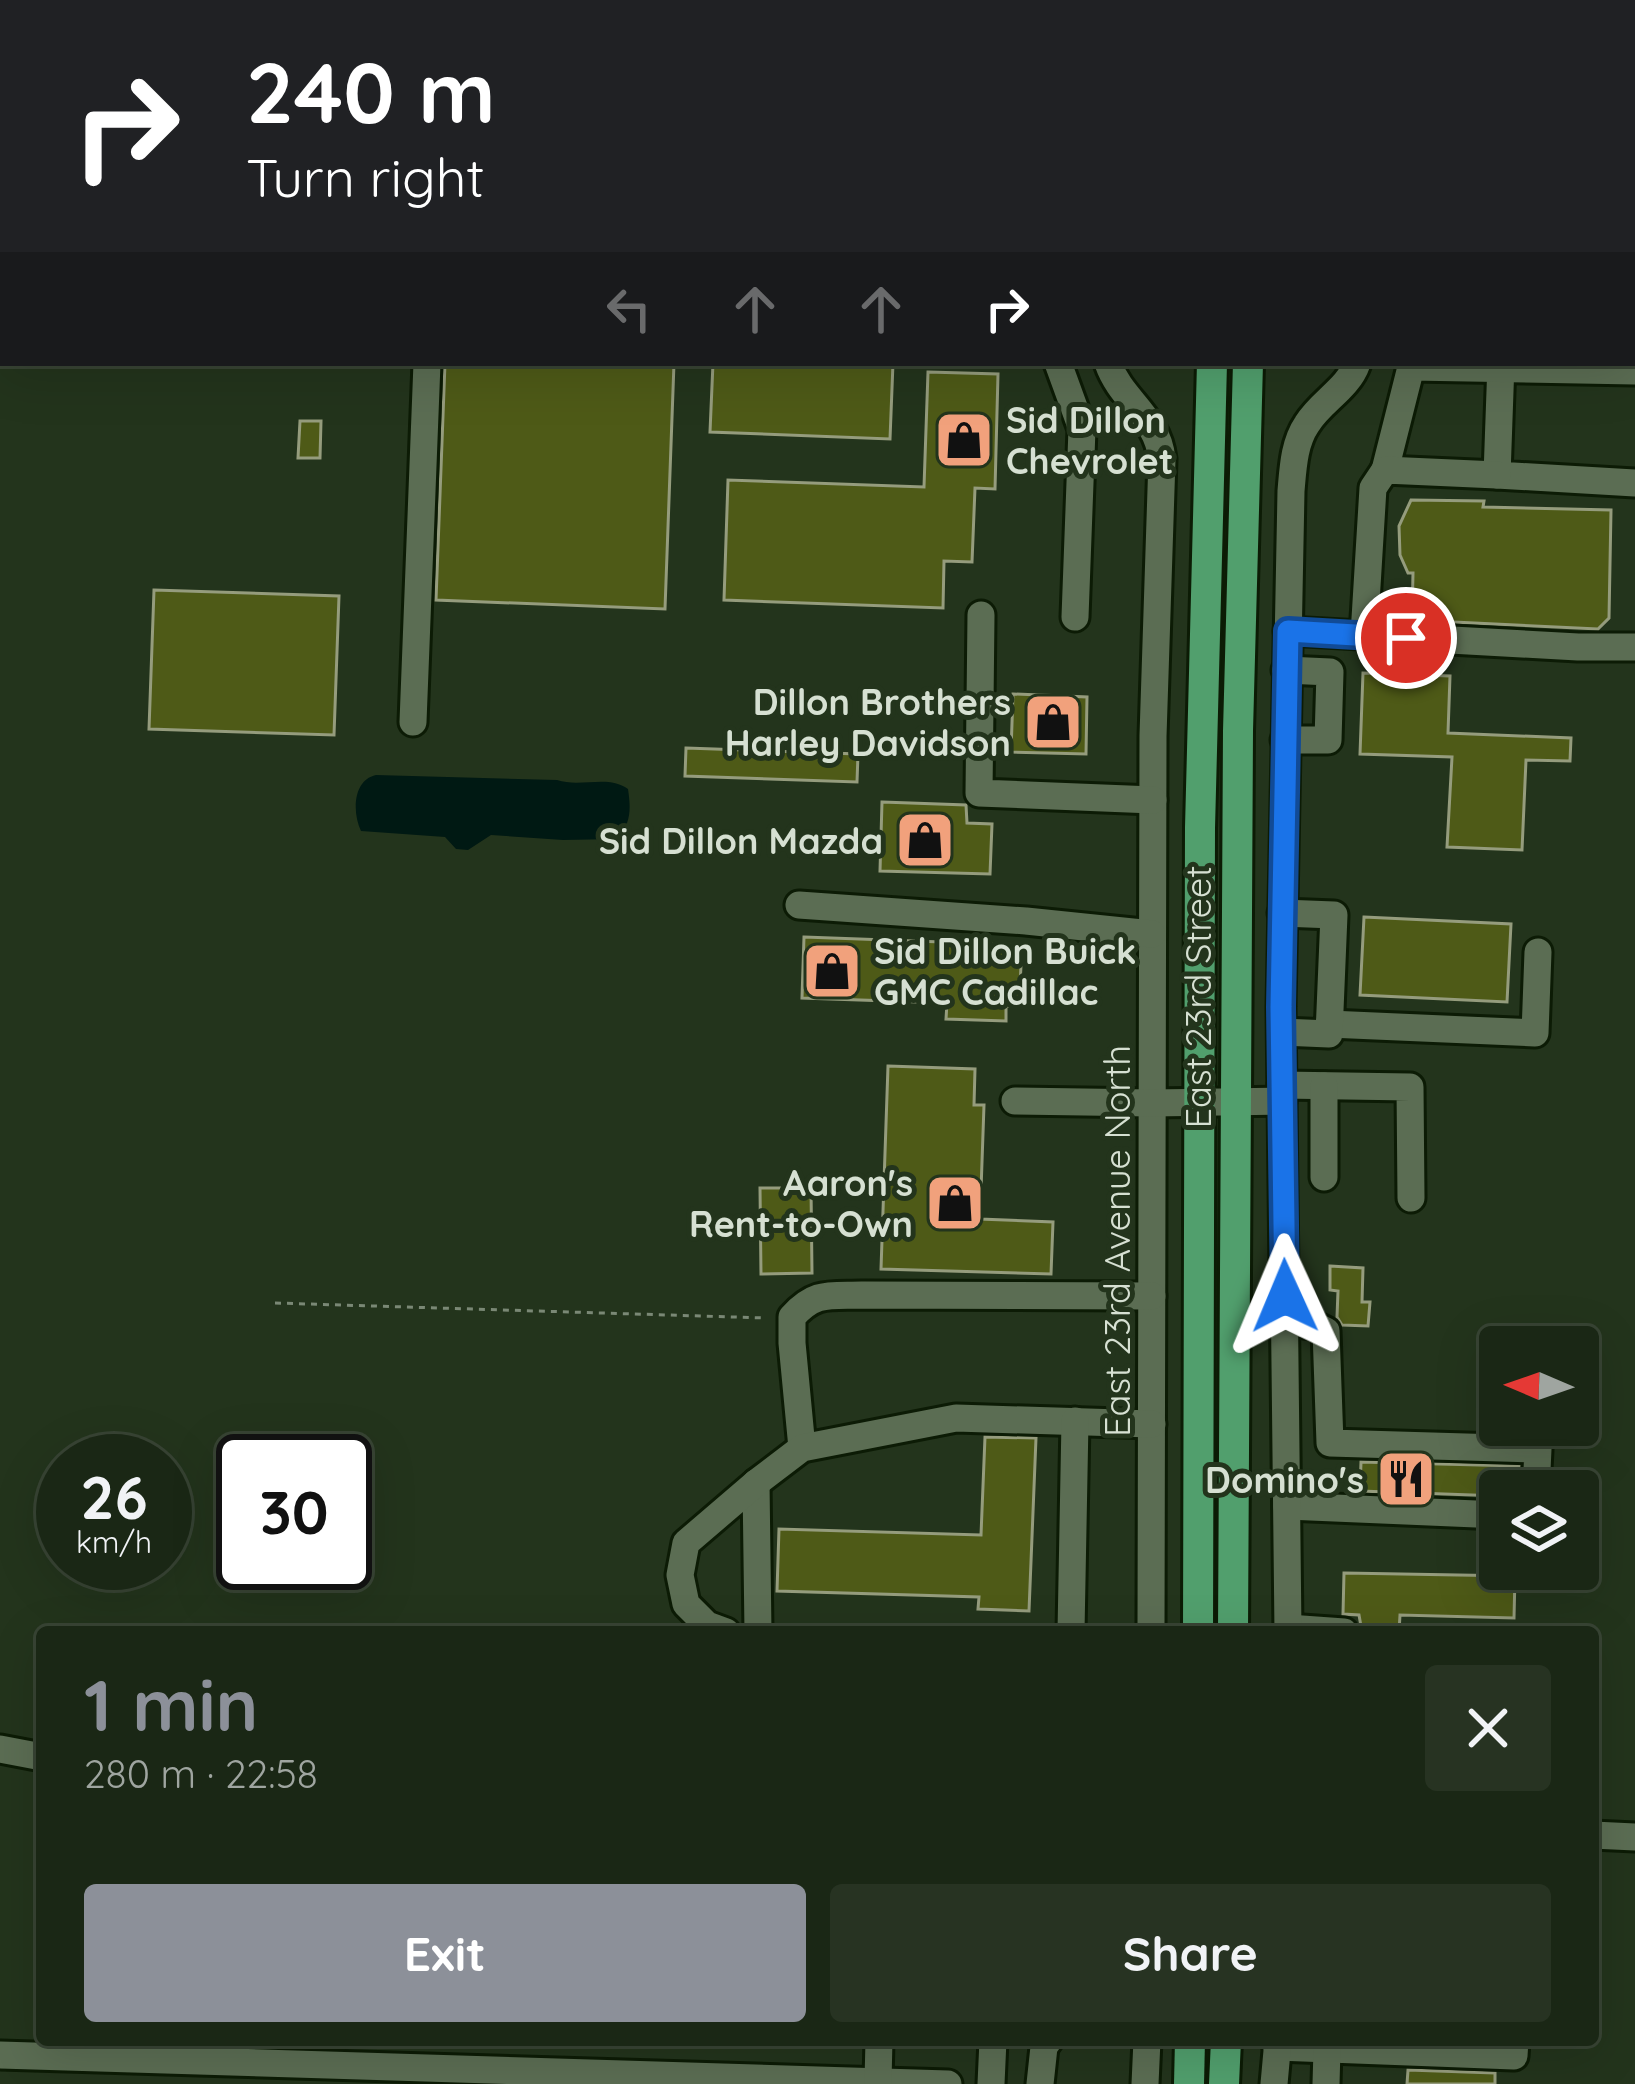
<!DOCTYPE html>
<html lang="en">
<head>
<meta charset="utf-8">
<style>
  body { margin:0; font-family:Quicksand,sans-serif; background:#273322; color:#f1f3f6; height:100vh; display:flex; flex-direction:column; font-size:45px; white-space:nowrap }
  * { box-sizing:border-box; margin:0 }
  p { font-size:39px; color:#9fa5a0 }
  .icon { flex:none; width:66px; height:66px; fill:none; stroke:currentColor; stroke-width:2; stroke-linecap:round; stroke-linejoin:round }
  .map { position:relative; flex:1; overflow:hidden }
  .details { position:absolute; left:36px; top:1626px; width:1563px; height:420px; display:flex; flex-direction:column; background:#1a2715; border-radius:12px; box-shadow:0 12px 48px #0002,0 0 0 3px #384434 }
  .details>* { flex:none }
  .guide { position:absolute; left:0px; top:0px; width:1635px; height:366px; box-shadow:0 12px 48px #0002,0 0 0 3px #384434; background:#202124; color:#fff; overflow:hidden }
  .needle { width:78px; rotate:272deg }
  .tools { position:absolute; left:1479px; top:1326px; display:grid; gap:24px }
  .tools a { display:grid; place-items:center; width:120px; height:120px; border-radius:12px; background:#1a2715; box-shadow:0 12px 48px #0002,0 0 0 3px #384434; font-size:60px }
  .speed { position:absolute; left:36px; top:1434px; display:flex; gap:24px; font-size:60px; font-weight:700; text-align:center }
  .speed>* { display:grid; place-content:center; width:156px; height:156px; border-radius:50%; background:#1a2715; box-shadow:0 12px 48px #0002,0 0 0 3px #384434; line-height:1 }
  .speed small { font-size:30px; font-weight:400 }
  .speed .limit { border:6px solid #111; border-radius:18px; background:#fff; color:#111 }
  .pin { position:absolute; display:grid; place-items:center; width:102px; height:102px; color:#fff; margin:-51px; border:6px solid #fff; border-radius:50%; box-shadow:0 3px 12px #0007 }
  .me { position:absolute; width:132px; margin:-66px; rotate:359deg; stroke-linejoin:round; filter:drop-shadow(0 0 9px #0008) }
  .turn { display:flex; align-items:center; gap:42px; height:252px; padding:0 48px; font-size:54px }
  .turn .icon { width:156px; height:156px; stroke-width:2.5 }
  .turn b { display:block; font-size:84px; line-height:102px }
  .lanes { display:flex; align-items:center; height:114px; padding:0 48px; background:#0003; justify-content:center; gap:60px; direction:ltr }
  .lanes .off { opacity:.35 }
  .round { display:grid; place-items:center; flex:none; width:126px; height:126px; border-radius:12px; background:#273322 }
  .headline { display:flex; align-items:center; justify-content:space-between; height:204px; padding:0 48px }
  h1 { font-size:72px; font-weight:700; line-height:90px; color:#8c9099 }
  .action { display:flex; gap:24px; margin-top:auto; padding:24px 48px }
  .action a { flex:1; height:138px; border-radius:12px; background:#8c9099; color:#fff; font-size:48px; font-weight:700; line-height:138px; text-align:center }
  .action a+a { background:#273322; color:#f1f3f6 }
  .map>svg:first-child { display:block }
  .water { fill:#001913 }
  .building { fill:#4e5a17; stroke:#959c7d; stroke-width:3 }
  .lines { fill:none; stroke-linecap:round; stroke-linejoin:round }
  .minor-casing { stroke:#0c1b05; stroke-width:33 }
  .major-casing { stroke:#0c1b05; stroke-width:36 }
  .path { stroke:#7a8875; stroke-width:3; stroke-dasharray:6 6; stroke-linecap:butt }
  .minor { stroke:#5b6d53; stroke-width:27 }
  .major { stroke:#519f6d; stroke-width:30 }
  .route-casing { stroke:#114b97; stroke-width:30 }
  .route { stroke:#1a73e8; stroke-width:21 }
  .labels { text-anchor:middle; dominant-baseline:central; stroke-width:10; stroke-linejoin:round; paint-order:stroke }
  .poi-label { font-size:36px; font-weight:bold; fill:#d6e0d2; stroke:#23341c; text-anchor:end }
  .street-label { font-size:36px; fill:#d6e0d2; stroke:#23341c }
</style>
</head>
<body>
<div class="map">
<svg width="1635" height="2084" viewBox="0 0 1635 2084">
  <rect width="100%" height="100%" fill="#23341c"/>
  <!-- water -->
  <path class="water" d="M376,775L557,780C581,788 608,774 628,789C631,809 631,822 618,839L563,840L491,835L468,850L456,849L445,837L361,831C352,812 353,780 376,775Z"/>
  <!-- building -->
  <g class="building">
    <polygon points="445,363 674,363 665,609 436,600"/>
    <polygon points="713,363 893,363 890,439 710,432"/>
    <polygon points="928,372 998,374 995,489 975,488 972,562 944,561 943,608 724,600 728,480 924,487"/>
    <polygon points="300,421 321,421 320,458 298,458"/>
    <polygon points="1411,500 1484,501 1483,507 1611,510 1609,618 1598,629 1412,620 1413,573 1408,573 1400,555 1399,526"/>
    <polygon points="154,590 339,596 334,735 149,729"/>
    <polygon points="1363,673 1450,676 1448,733 1571,738 1570,761 1526,760 1522,850 1447,847 1452,757 1360,754"/>
    <polygon points="1013,694 1087,697 1086,754 1011,752"/>
    <polygon points="686,748 858,754 857,782 685,776"/>
    <polygon points="882,802 966,805 967,823 992,824 990,874 880,871"/>
    <polygon points="1364,917 1511,924 1507,1002 1360,995"/>
    <polygon points="804,937 1022,945 1019,1006 1006,1006 1006,1021 946,1019 947,1003 802,998"/>
    <polygon points="888,1066 975,1069 974,1105 984,1105 980,1219 1053,1222 1051,1274 881,1269"/>
    <polygon points="760,1188 811,1188 812,1273 761,1274"/>
    <polygon points="1330,1266 1363,1268 1362,1302 1370,1302 1368,1326 1342,1325 1337,1317 1338,1291 1330,1290"/>
    <polygon points="985,1437 1036,1438 1029,1611 978,1609 979,1597 777,1591 779,1529 981,1535"/>
    <polygon points="1361,1462 1519,1466 1518,1491 1500,1491 1500,1496 1360,1491"/>
    <polygon points="1344,1573 1515,1576 1514,1618 1400,1615 1399,1632 1362,1632 1359,1615 1343,1614"/>
    <polygon points="1408,2070 1495,2073 1495,2084 1407,2084"/>
  </g>
  <g class="lines">
    <defs>
      <g id="minor">
        <polyline points="847,3 847,0"/>
        <polyline points="1163,3 1163,0"/>
        <polyline points="0,249 3,249"/>
        <polyline points="1632,307 1635,307"/>
        <polyline points="1058,363 1082,429 1075,617"/>
        <path d="M1108,363C1121,401 1157,415 1162,459L1153,736L1151,1632"/>
        <polyline points="1501,363 1497,475 1635,483"/>
        <polyline points="1385,470 1411,367 1635,371"/>
        <polyline points="981,615 979,793 1153,800"/>
        <polyline points="1288,631 1578,647 1635,647"/>
        <polyline points="1364,635 1373,488 1385,470 1497,475"/>
        <polyline points="413,722 427,363"/>
        <polyline points="1285,740 1328,740 1330,672 1286,670"/>
        <polyline points="799,905 1026,921 1152,934"/>
        <polyline points="1329,1024 1535,1033 1538,952"/>
        <polyline points="1282,1032 1329,1034 1334,915 1282,913"/>
        <polyline points="1282,1085 1410,1087 1411,1198"/>
        <polyline points="1324,1086 1324,1177"/>
        <polyline points="1015,1101 1152,1103 1282,1101"/>
        <polyline points="1287,1321 1316,1326 1326,1331 1330,1443 1538,1449 1536,1491"/>
        <path d="M802,1448L792,1343V1317C815,1291 829,1296 862,1295L1152,1296"/>
        <polyline points="756,1483 758,1632"/>
        <polyline points="1287,1506 1500,1515"/>
        <polyline points="1288,1628 1344,1632"/>
        <polyline points="726,1632 707,1625 686,1604 680,1575 686,1543 756,1483 802,1448 956,1418 1152,1424"/>
        <polyline points="1071,1632 1075,1421"/>
        <path d="M1288,1632L1281,1007L1291,491C1293,468 1294,443 1307,424C1321,401 1348,389 1357,363"/>
        <polyline points="0,1749 42,1757"/>
        <polyline points="1593,1835 1635,1837"/>
        <polyline points="1277,2047 1514,2056 1515,2040"/>
        <polyline points="0,2055 948,2084"/>
        <polyline points="878,2081 879,2040"/>
        <polyline points="991,2084 993,2040"/>
        <polyline points="1040,2084 1044,2047 1049,2040"/>
        <polyline points="1145,2084 1147,2040"/>
        <polyline points="1274,2084 1278,2040"/>
        <polyline points="1326,2084 1327,2049"/>
      </g>
      <g id="major">
        <polyline points="1224,3 1224,0"/>
        <polyline points="1260,3 1260,0"/>
        <polyline points="1198,1632 1200,828 1212,363"/>
        <polyline points="1233,1632 1238,731 1248,363"/>
        <polyline points="1189,2084 1190,2040"/>
        <polyline points="1224,2084 1226,2040"/>
      </g>
    </defs>
    <!-- minor casing -->
    <use href="#minor" class="minor-casing"/>
    <!-- major casing -->
    <use href="#major" class="major-casing"/>
    <!-- path -->
    <polyline class="path" points="275,1303 766,1318"/>
    <!-- minor -->
    <use href="#minor" class="minor"/>
    <!-- major -->
    <use href="#major" class="major"/>
  </g>
  <g class="lines">
    <defs>
      <polyline id="route" points="1285,1296 1281,1007 1288,631 1406,638"/>
    </defs>
    <!-- route casing -->
    <use href="#route" class="route-casing"/>
    <!-- route -->
    <use href="#route" class="route"/>
  </g>
  <!-- icons -->
  <defs>
    <symbol id="shop-square" viewBox="-11 -11 22 22"><rect x="-9" y="-9" width="18" height="18" rx="4" fill="#f1a17c" stroke="#23341c"/><path d="M-5-2.5h2.3a2.7 3.5 0 0 1 5.4 0H5L5.5 6h-11ZM-1.5-2.5h3a1.5 2.3 0 0 0-3 0Z" fill="#111"/></symbol>
    <symbol id="restaurant-square" viewBox="-11 -11 22 22"><rect x="-9" y="-9" width="18" height="18" rx="4" fill="#f1a17c" stroke="#23341c"/><path d="M-5-6h1v4h1v-4h1v4h1v-4h1v5L-1.5 .5V6h-2V.5L-5-1ZM5-6V6H3V1.5H1.5Q1.5-4 5-6Z" fill="#111"/></symbol>
  </defs>
  <g fill-rule="evenodd">
    <use href="#shop-square" x="931" y="407" width="66" height="66"/>
    <use href="#shop-square" x="1020" y="689" width="66" height="66"/>
    <use href="#shop-square" x="892" y="807" width="66" height="66"/>
    <use href="#shop-square" x="799" y="938" width="66" height="66"/>
    <use href="#shop-square" x="922" y="1170" width="66" height="66"/>
    <use href="#restaurant-square" x="1373" y="1446" width="66" height="66"/>
  </g>
  <g class="labels">
    <!-- poi labels -->
    <g class="poi-label">
      <text x="1006" y="419" text-anchor="start">Sid Dillon<tspan x="1006" dy="41">Chevrolet</tspan></text>
      <text x="1011" y="701">Dillon Brothers<tspan x="1011" dy="41">Harley Davidson</tspan></text>
      <text x="883" y="840">Sid Dillon Mazda</text>
      <text x="874" y="950" text-anchor="start">Sid Dillon Buick<tspan x="874" dy="41">GMC Cadillac</tspan></text>
      <text x="913" y="1182">Aaron's<tspan x="913" dy="41">Rent-to-Own</tspan></text>
      <text x="1364" y="1479">Domino's</text>
    </g>
    <!-- street labels -->
    <g class="street-label">
      <text transform="translate(1197 997) rotate(-90)">East 23rd Street</text>
      <text transform="translate(1116 1241) rotate(-90)">East 23rd Avenue North</text>
    </g>
  </g>
</svg>
<div class="tools">
<a><svg class="needle" viewBox="-14 -14 28 28"><path d="M0-13l5 13h-10z" fill="#e53935"/><path d="M0 13l5-13h-10z" fill="#9fa5a0"/></svg></a>
<a><svg class="icon" aria-label="layers" viewBox="0 0 24 24"><path d="M12 4l9 5-9 5-9-5zM3 14l9 5 9-5"/></svg></a>
</div>
<div class="speed"><div>26<small>km/h</small></div><div class="limit">30</div></div>
<div class="pin" style="left:1406px;top:638px;background:#d93025"><svg class="icon" aria-label="arrive" viewBox="0 0 24 24"><path d="M6 21V4h12l-3 4 3 4H6"/></svg></div>
<svg class="me" style="left:1285px;top:1296px" viewBox="-20 -20 40 40"><path d="M0-17L14 15 0 8-14 15z" fill="#1a73e8" stroke="#fff" stroke-width="4"/></svg>
<div class="guide">
<div class="turn"><svg class="icon" aria-label="right" viewBox="0 0 24 24"><path d="M7 20v-9h11M14 6l5 5-5 5"/></svg><div><b>240 m</b>Turn right</div></div>
<div class="lanes"><svg class="icon off" aria-label="left" viewBox="0 0 24 24"><path d="M17 20v-9H6M10 6l-5 5 5 5"/></svg><svg class="icon off" aria-label="ahead" viewBox="0 0 24 24"><path d="M12 20V5M6 11l6-6 6 6"/></svg><svg class="icon off" aria-label="ahead" viewBox="0 0 24 24"><path d="M12 20V5M6 11l6-6 6 6"/></svg><svg class="icon" aria-label="right" viewBox="0 0 24 24"><path d="M7 20v-9h11M14 6l5 5-5 5"/></svg></div>
</div>
<section class="details">
<div class="headline"><div><h1>1 min</h1><p>280 m · 22:58</p></div><a class="round"><svg class="icon" aria-label="close" viewBox="0 0 24 24"><path d="M6 6l12 12M18 6L6 18"/></svg></a></div>
<div class="action"><a>Exit</a><a>Share</a></div>
</section>
</div>
</body>
</html>
